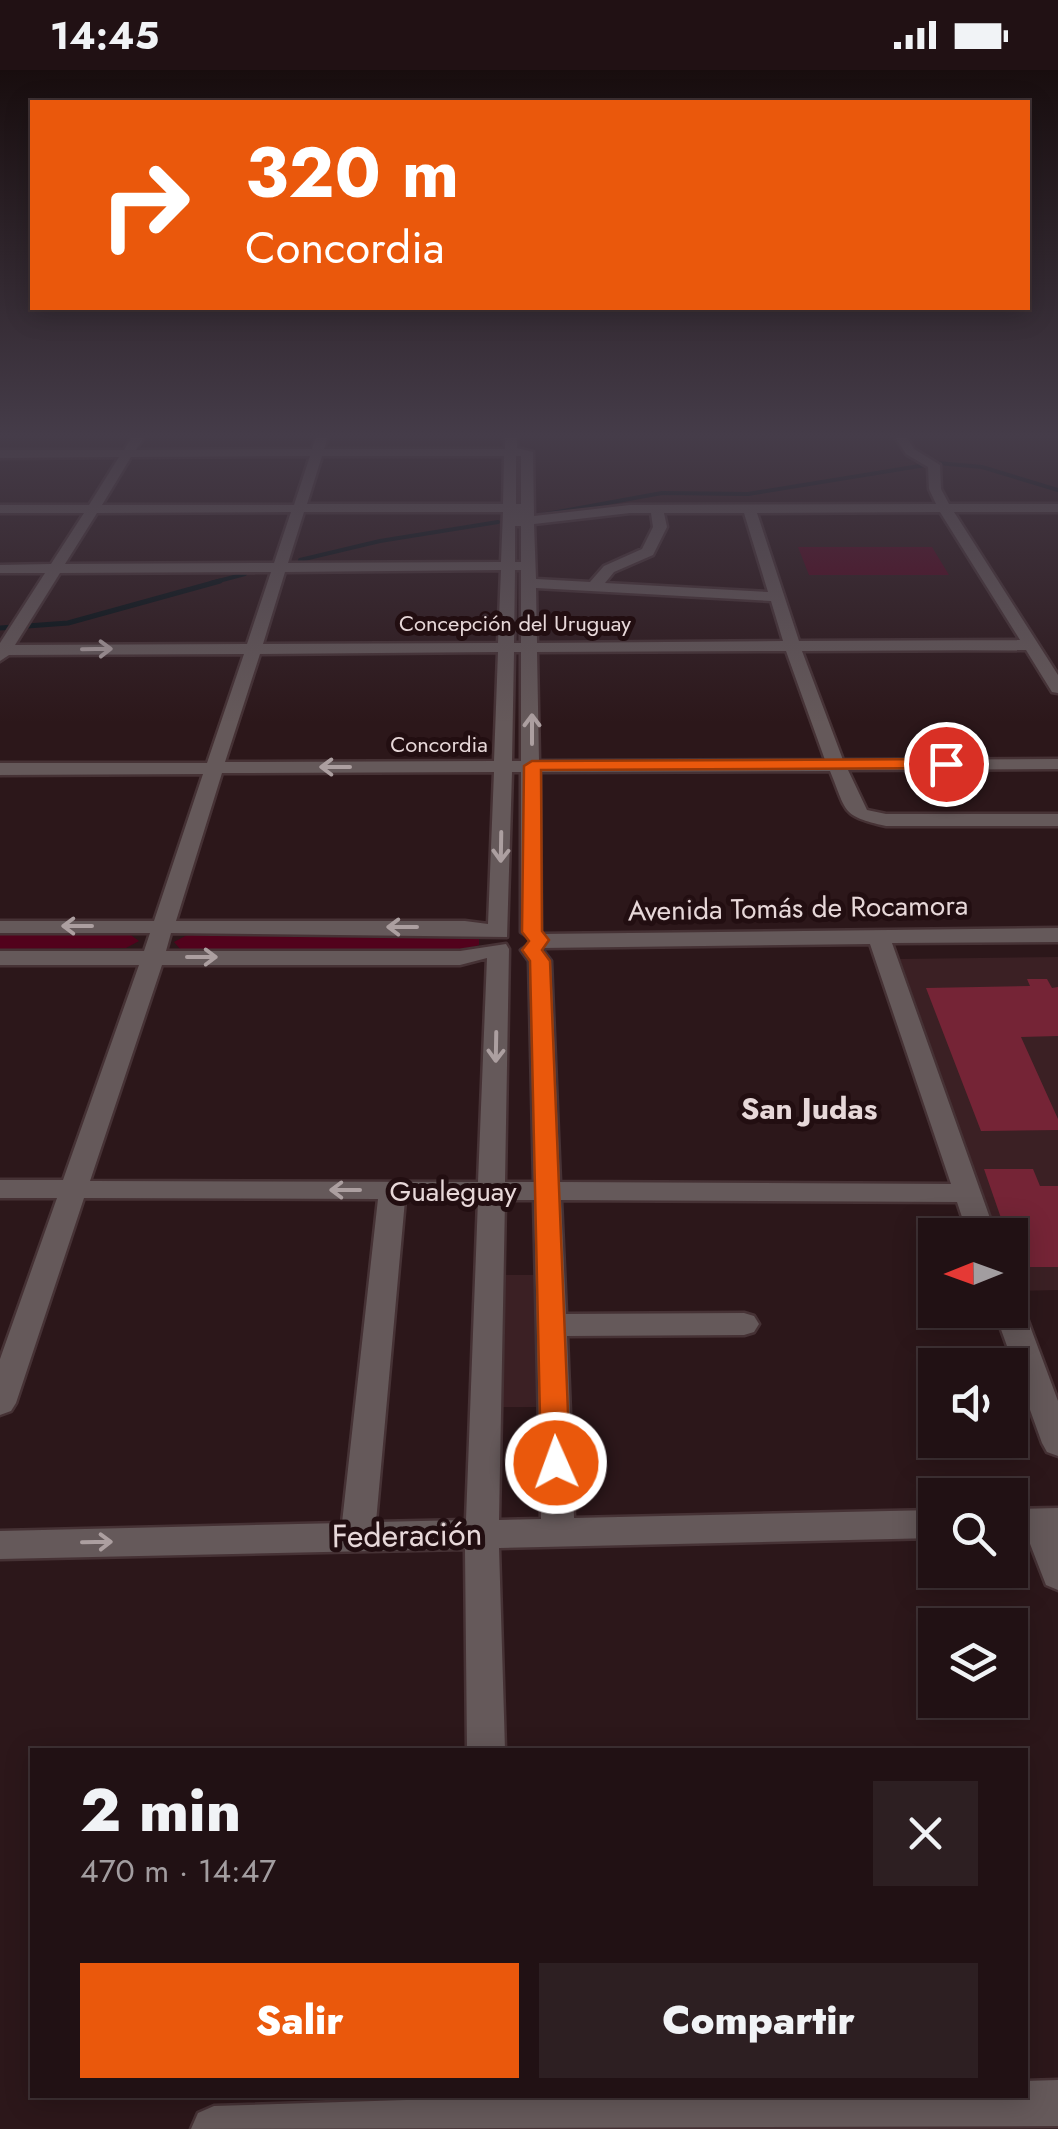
<!DOCTYPE html>
<html lang="es">
<head>
<meta charset="utf-8">
<style>
  body { margin:0; font-family:Jost,sans-serif; background:#2d1f22; color:#f1f3f6; height:100vh; display:flex; flex-direction:column; font-size:38px; white-space:nowrap }
  * { box-sizing:border-box; margin:0 }
  p { font-size:32px; color:#a29da0 }
  .icon { flex:none; width:55px; height:55px; fill:none; stroke:currentColor; stroke-width:2; stroke-linecap:round; stroke-linejoin:round }
  .map { position:relative; flex:1; overflow:hidden }
  .panel { position:absolute; left:30px; top:1678px; width:998px; height:350px; display:flex; flex-direction:column; background:#211114; border-radius:0px; box-shadow:0 5px 25px #0003,0 0 0 2px #3e3134 }
  .panel>* { flex:none }
  .hud { position:absolute; left:30px; top:30px; width:1000px; height:210px; border-radius:0px; box-shadow:0 5px 25px #0003,0 0 0 2px #3e3134; background:#ea580c; color:#fff; overflow:hidden }
  .needle { width:65px; rotate:269deg }
  .buttons { position:absolute; left:918px; top:1148px; display:grid; gap:20px }
  .buttons a { display:grid; place-items:center; width:110px; height:110px; border-radius:0px; background:#211114; box-shadow:0 5px 25px #0003,0 0 0 2px #3e3134; font-size:50px }
  .pin { position:absolute; display:grid; place-items:center; width:85px; height:85px; color:#fff; margin:-42px; border:5px solid #fff; border-radius:50%; box-shadow:0 2px 10px #0007 }
  .me { position:absolute; width:110px; margin:-55px; rotate:358deg; stroke-linejoin:round; filter:drop-shadow(0 0 8px #0008) }
  .turn { display:flex; align-items:center; gap:35px; height:210px; padding:0 50px; font-size:45px }
  .turn .icon { width:130px; height:130px; stroke-width:2.5 }
  .turn b { display:block; font-size:70px; line-height:85px }
  .round { display:grid; place-items:center; flex:none; width:105px; height:105px; border-radius:0px; background:#2d1f22 }
  .summary { display:flex; align-items:center; justify-content:space-between; height:170px; padding:0 50px }
  h1 { font-size:60px; font-weight:800; line-height:75px }
  .action { display:flex; gap:20px; margin-top:auto; padding:20px 50px }
  .action a { flex:1; height:115px; border-radius:0px; background:#ea580c; color:#fff; font-size:40px; font-weight:800; line-height:115px; text-align:center }
  .action a+a { background:#2d1f22; color:#f1f3f6 }
  .status { display:flex; justify-content:space-between; align-items:center; height:70px; padding:0 50px; background:#211114; direction:ltr }
  .status svg { height:28px; fill:currentColor }
  .map>svg:first-child { display:block }
  .built { fill:#3b2024 }
  .green { fill:#52021c }
  .lines { fill:none; stroke-linecap:round; stroke-linejoin:round }
  .stream-far1 { stroke:#041115; stroke-width:4 }
  .stream { stroke:#041115; stroke-width:5 }
  .building { fill:#752436 }
  .minor-casing { stroke:#463235; stroke-width:5 }
  .minor { fill:#65595a; fill-rule:evenodd }
  .oneway { stroke:#ac9fa0 }
  .route { fill:#ea580c; stroke:#983908; stroke-width:2.5 }
  .labels { text-anchor:middle; dominant-baseline:central; stroke-width:10; stroke-linejoin:round; paint-order:stroke }
  .far-street-label { font-size:22px; fill:#e7d8d9; stroke:#220e11 }
  .street-label { font-size:28px; fill:#e7d8d9; stroke:#220e11 }
  .neighbourhood-label { font-size:30px; font-weight:bold; fill:#e7d8d9; stroke:#220e11 }
  .near-street-label { font-size:32px; fill:#e7d8d9; stroke:#220e11 }
</style>
</head>
<body>
<div class="status"><b>14:45</b><svg viewBox="0 0 49 12"><path d="M0 12V9h3v3zM5 12V6h3v6zM10 12V3h3v9zM15 12V0h3v12zM26 1h20v11H26zM47 4h2v5h-2z"/></svg></div>
<div class="map">
<svg width="1058" height="2059" viewBox="0 0 1058 2059">
  <rect width="100%" height="100%" fill="#2c171a"/>
  <!-- built -->
  <g class="built">
    <polygon points="1058,887 1058,1220 1017,1221 1010,1201 1010,1165 997,1165 900,889"/>
    <polygon points="499,1205 540,1205 542,1337 496,1337"/>
  </g>
  <!-- green -->
  <g class="green">
    <polygon points="798,477 932,477 949,505 809,505"/>
    <polygon points="128,863 139,871 126,878 0,879 0,864"/>
    <polygon points="467,864 479,868 479,875 467,879 181,880 174,872 187,865"/>
  </g>
  <g class="lines">
    <!-- stream-far1 -->
    <g class="stream-far1">
      <polyline points="541,445 662,423 748,424 938,393 982,397 1058,420"/>
      <polyline points="300,490 380,471 498,452"/>
      <polyline points="211,513 245,504"/>
    </g>
    <!-- stream -->
    <polyline class="stream" points="0,558 68,553 220,511"/>
  </g>
  <!-- building -->
  <g class="building">
    <polygon points="1027,909 1047,909 1052,918 1058,917 1058,966 1021,967 1058,1049 1058,1060 981,1061 926,918 1030,916"/>
    <polygon points="984,1099 1033,1099 1040,1116 1058,1116 1058,1197 1018,1197"/>
  </g>
  <g class="lines">
    <defs>
      <g id="minor">
        <path d="M134,364H146L136,380L312,379L317,364H329L324,379H505V364H517V378L533,382L534,446L630,435L936,434L929,419L928,397L906,384L893,364H905L914,379L940,395L941,419L949,434H1058V442H954L1058,605V623L1052,622L1026,580L802,581L843,690L1058,689V699L848,700L867,740L886,744H1058V756H886C841,746 847,742 830,701L540,702L541,864L1058,858V872L892,873L996,1165H968L957,1132L561,1130L566,1244L744,1243L754,1246L759,1254L754,1262L744,1265L567,1266L574,1448L935,1440V1468L499,1478L505,1680H467L465,1479L0,1489V1461L342,1453L378,1129L84,1128L16,1333L11,1341L0,1345V1289L57,1128H0V1110H63L139,895H0V881H144L150,863H0V851H154L203,704L0,705V693H207L244,584L9,585L0,591V573L45,503H0V495L51,494L84,443H0V435H89L119,387L0,388V380H124ZM310,386L294,435H102L131,387ZM322,386H504L503,434H307ZM516,386H521V434H516ZM291,442L274,493L65,494L97,443ZM304,442H503L501,492L288,493ZM940,442L1020,570L799,571L757,443ZM630,443H651L653,457L642,479L604,496L590,512L536,509L534,454ZM664,443H744L768,522L605,513L614,502L653,485L667,457ZM515,456H521V492H515ZM501,500L498,573L263,574L285,502ZM515,500H521V573H514ZM271,502L247,574L15,575L60,503ZM536,518L771,531L783,571L537,573ZM786,581L825,690L539,691L537,582ZM498,582L494,691L225,692L260,584ZM514,582H521V691H512ZM494,702L488,854L465,851H176L222,703ZM512,702H521V862L530,868V874L521,880L529,891L534,1112H505L509,879L506,874L460,881H166L171,863L507,867ZM870,874L951,1114L560,1112L551,891L541,878ZM487,888L478,1112L90,1111L162,895H460ZM405,1130H478L466,1450L376,1452ZM505,1130H534L541,1449L499,1450Z"/>
        <polygon points="1010,1230 1019,1233 1024,1240 1058,1331 1058,1386 1047,1382 1042,1373 994,1240 1010,1240"/>
        <polygon points="1058,1438 1058,1520 1046,1515 1027,1466 1010,1467 1010,1439"/>
        <polygon points="1058,2010 1058,2056 191,2059 198,2043 214,2036 470,2028 469,2025 1025,2025 1025,2011"/>
      </g>
    </defs>
    <!-- minor casing -->
    <use href="#minor" class="minor-casing"/>
    <!-- minor -->
    <use href="#minor" class="minor"/>
  </g>
  <!-- one-way arrows -->
  <defs><path id="oneway-shaft" d="M-6 0H5M1.5-3L5.5 0L1.5 3" fill="none" stroke-width="1.6" stroke-linecap="round" stroke-linejoin="round" transform="scale(2.5)"/></defs>
  <g class="oneway">
    <use href="#oneway-shaft" transform="translate(97 579) rotate(-1)"/>
    <use href="#oneway-shaft" transform="translate(532 659) rotate(-90)"/>
    <use href="#oneway-shaft" transform="translate(335 697) rotate(180)"/>
    <use href="#oneway-shaft" transform="translate(501 777) rotate(91)"/>
    <use href="#oneway-shaft" transform="translate(77 856) rotate(180)"/>
    <use href="#oneway-shaft" transform="translate(402 857) rotate(-180)"/>
    <use href="#oneway-shaft" transform="translate(202 887)"/>
    <use href="#oneway-shaft" transform="translate(496 977) rotate(91)"/>
    <use href="#oneway-shaft" transform="translate(345 1120) rotate(-180)"/>
    <use href="#oneway-shaft" transform="translate(97 1472) rotate(-1)"/>
  </g>
  <!-- sky -->
  <linearGradient id="sky" x2="0" y2="1"><stop stop-color="#180d0e"/><stop offset="0.56" stop-color="#453c49"/><stop offset="1" stop-color="#453c49" stop-opacity="0"/></linearGradient>
  <rect width="1058" height="653" fill="url(#sky)"/>
  <!-- route -->
  <polygon class="route" points="946,689 952,691 952,698 541,700 542,861 549,870 542,880 550,891 570,1393 566,1401 545,1401 541,1393 530,891 522,880 529,871 522,862 524,696 532,691"/>
  <g class="labels">
    <!-- far-street labels -->
    <g class="far-street-label">
      <text x="515" y="553">Concepción del Uruguay</text>
      <text x="439" y="674">Concordia</text>
    </g>
    <!-- street labels -->
    <g class="street-label">
      <text transform="translate(798 838) rotate(-1)">Avenida Tomás de Rocamora</text>
      <text x="453" y="1121">Gualeguay</text>
    </g>
    <!-- neighbourhood labels -->
    <g class="neighbourhood-label">
      <text x="809" y="1038">San Judas</text>
    </g>
    <!-- near-street labels -->
    <g class="near-street-label">
      <text transform="translate(407 1465) rotate(-1)">Federación</text>
    </g>
  </g>
</svg>
<div class="buttons">
<a><svg class="needle" viewBox="-14 -14 28 28"><path d="M0-13l5 13h-10z" fill="#e53935"/><path d="M0 13l5-13h-10z" fill="#a29da0"/></svg></a>
<a><svg class="icon" aria-label="sound" viewBox="0 0 24 24"><path d="M4 9h4l5-4v14l-5-4H4zM17 9q2 3 0 6"/></svg></a>
<a><svg class="icon" aria-label="search" viewBox="0 0 24 24"><circle cx="10" cy="10" r="6"/><path d="M15 15l6 6"/></svg></a>
<a><svg class="icon" aria-label="layers" viewBox="0 0 24 24"><path d="M12 4l9 5-9 5-9-5zM3 14l9 5 9-5"/></svg></a>
</div>
<div class="pin" style="left:946px;top:694px;background:#d93025"><svg class="icon" aria-label="arrive" viewBox="0 0 24 24"><path d="M6 21V4h12l-3 4 3 4H6"/></svg></div>
<svg class="me" style="left:556px;top:1393px" viewBox="-20 -20 40 40"><circle r="17" fill="#ea580c" stroke="#fff" stroke-width="3"/><path d="M0-11L8 9 0 5-8 9z" fill="#fff"/></svg>
<div class="hud">
<div class="turn"><svg class="icon" aria-label="right" viewBox="0 0 24 24"><path d="M7 20v-9h11M14 6l5 5-5 5"/></svg><div><b>320 m</b>Concordia</div></div>
</div>
<section class="panel">
<div class="summary"><div><h1>2 min</h1><p>470 m · 14:47</p></div><a class="round"><svg class="icon" aria-label="close" viewBox="0 0 24 24"><path d="M6 6l12 12M18 6L6 18"/></svg></a></div>
<div class="action"><a>Salir</a><a>Compartir</a></div>
</section>
</div>
</body>
</html>
